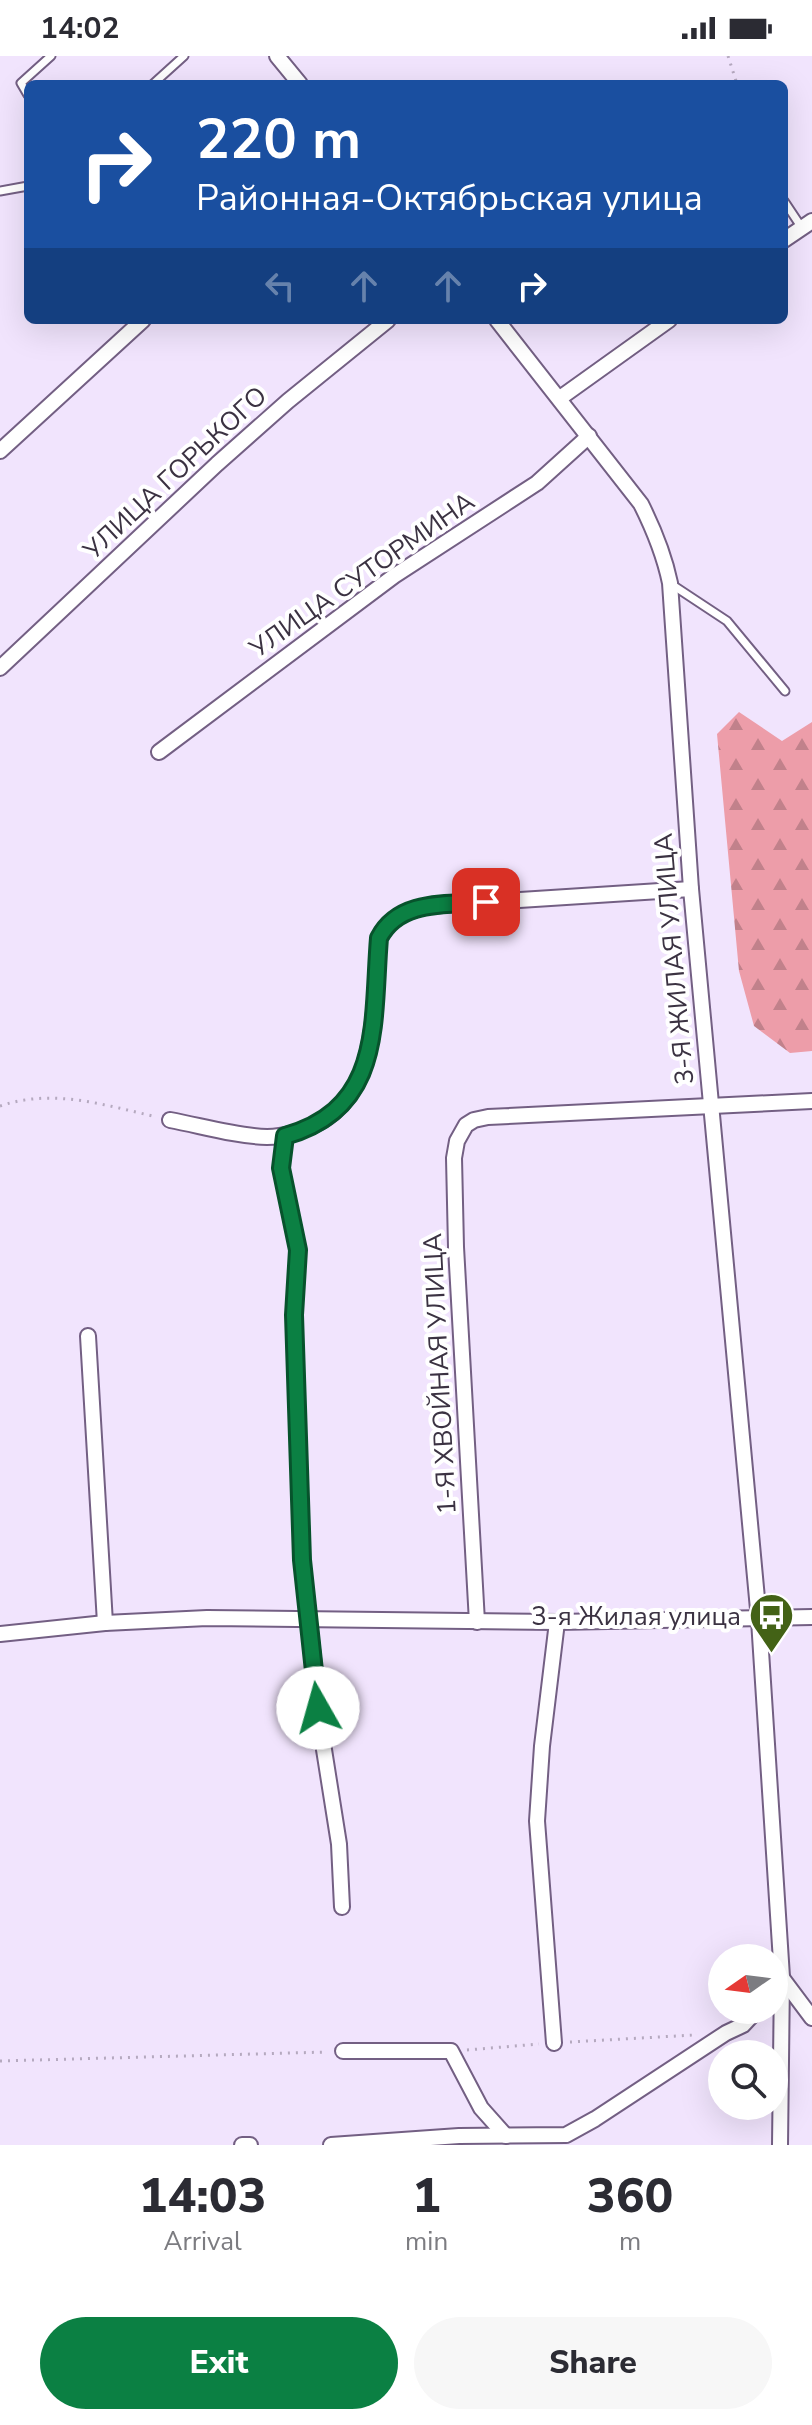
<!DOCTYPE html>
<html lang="en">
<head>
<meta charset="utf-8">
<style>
  body { margin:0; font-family:"Nunito Sans",sans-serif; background:#f7f7f7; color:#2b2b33; height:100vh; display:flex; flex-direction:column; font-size:30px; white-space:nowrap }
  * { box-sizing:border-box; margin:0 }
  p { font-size:26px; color:#7c7c81 }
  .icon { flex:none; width:44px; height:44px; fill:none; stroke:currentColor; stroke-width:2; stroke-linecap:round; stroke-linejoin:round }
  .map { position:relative; height:2089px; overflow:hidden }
  .side { display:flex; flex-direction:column; background:#fff; flex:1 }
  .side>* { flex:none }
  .banner { position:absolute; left:24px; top:24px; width:764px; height:244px; border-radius:12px; box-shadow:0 8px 32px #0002; background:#1a4fa0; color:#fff; overflow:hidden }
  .needle { width:52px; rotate:256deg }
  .buttons { position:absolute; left:708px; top:1888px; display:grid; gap:16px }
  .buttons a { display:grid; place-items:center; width:80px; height:80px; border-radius:50%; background:#fff; box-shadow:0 8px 32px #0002; font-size:40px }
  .pin { position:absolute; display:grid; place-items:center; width:68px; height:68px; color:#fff; margin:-34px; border-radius:16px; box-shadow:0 4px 12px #0006 }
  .me { position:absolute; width:88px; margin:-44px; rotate:353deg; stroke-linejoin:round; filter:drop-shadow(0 0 6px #0008) }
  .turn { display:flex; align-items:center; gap:28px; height:168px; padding:0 40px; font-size:36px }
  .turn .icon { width:104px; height:104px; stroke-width:2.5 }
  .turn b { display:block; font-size:56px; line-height:68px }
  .lanes { display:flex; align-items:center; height:76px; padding:0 40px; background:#0003; justify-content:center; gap:40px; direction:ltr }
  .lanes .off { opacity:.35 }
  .eta { display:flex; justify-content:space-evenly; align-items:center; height:136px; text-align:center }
  .eta b { font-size:48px; font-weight:800; line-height:56px }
  .cta { display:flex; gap:16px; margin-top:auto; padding:16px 40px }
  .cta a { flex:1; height:92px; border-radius:48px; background:#0b8043; color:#fff; font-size:32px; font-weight:800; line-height:92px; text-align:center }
  .cta a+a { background:#f7f7f7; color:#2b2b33 }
  .status { display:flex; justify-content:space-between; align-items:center; height:56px; padding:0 40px; background:#fff; direction:ltr }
  .status svg { height:22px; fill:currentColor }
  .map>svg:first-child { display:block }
  .forest { fill:url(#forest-firs) }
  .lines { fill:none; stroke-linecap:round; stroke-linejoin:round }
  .lane-casing { stroke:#735f83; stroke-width:11 }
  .street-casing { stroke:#735f83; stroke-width:18 }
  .path { stroke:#b5a9bf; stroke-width:3; stroke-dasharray:2 6; stroke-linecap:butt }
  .lane { stroke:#fff; stroke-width:7 }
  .street { stroke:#fff; stroke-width:14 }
  .route-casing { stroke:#07532c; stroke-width:20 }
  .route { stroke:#0b8043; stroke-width:14 }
  .labels { text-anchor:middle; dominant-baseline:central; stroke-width:8; stroke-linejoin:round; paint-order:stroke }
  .street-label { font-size:26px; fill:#3b3242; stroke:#fff }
  .poi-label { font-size:26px; fill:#3b3242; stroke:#fff; text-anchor:end }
</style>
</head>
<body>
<div class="status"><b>14:02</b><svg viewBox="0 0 49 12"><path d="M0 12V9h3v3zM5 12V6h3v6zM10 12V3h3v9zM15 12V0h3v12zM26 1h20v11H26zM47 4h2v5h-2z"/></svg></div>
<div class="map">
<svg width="812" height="2089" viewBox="0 0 812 2089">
  <defs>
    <pattern id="forest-firs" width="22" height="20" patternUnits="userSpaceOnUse" patternTransform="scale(2)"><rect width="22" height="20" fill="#ed9da9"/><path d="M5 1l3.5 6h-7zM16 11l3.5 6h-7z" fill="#c1818b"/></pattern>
  </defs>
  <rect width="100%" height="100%" fill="#f1e4fd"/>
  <!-- forest -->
  <polygon class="forest" points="739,656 782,685 812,666 812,995 790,997 754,970 739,915 717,678"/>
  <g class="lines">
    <defs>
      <g id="lane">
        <polyline points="153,28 184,0"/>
        <polyline points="28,39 21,27 51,0"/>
        <polyline points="0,135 28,130"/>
        <polyline points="784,145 802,172"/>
        <polyline points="671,528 727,565 785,635"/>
      </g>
      <g id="street">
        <polyline points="277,0 300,28"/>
        <polyline points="784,184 812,165"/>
        <path d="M497,264L641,448C654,474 664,498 670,527L691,833L759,1564L782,1921L780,2089"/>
        <polyline points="560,342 669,264"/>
        <polyline points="0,395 143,264"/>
        <polyline points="0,612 217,408 288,345 388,264"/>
        <polyline points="159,696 394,520 537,427 589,380"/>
        <path d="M170,1064C202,1070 235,1080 267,1081C286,1081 303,1075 320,1066C381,1033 373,943 379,882C390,861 405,856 427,850L691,833"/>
        <polyline points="285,1080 281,1112 298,1194 294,1259 302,1504 322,1681 339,1788 342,1851"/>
        <polyline points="88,1280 105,1567"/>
        <polyline points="477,1566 456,1191 454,1102 457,1085 466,1069 474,1064 488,1061 812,1045"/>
        <polyline points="0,1578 105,1567 207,1562 557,1566 812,1561"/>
        <polyline points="782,1922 812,1962"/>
        <polyline points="554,1987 537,1765 542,1690 557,1566"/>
        <polyline points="343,1995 451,1995 481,2052 506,2080"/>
        <polyline points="242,2089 250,2089"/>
        <polyline points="331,2089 459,2080 566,2079 595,2063 726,1977 743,1969 757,1954"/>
      </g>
    </defs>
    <!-- lane casing -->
    <use href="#lane" class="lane-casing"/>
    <!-- street casing -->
    <use href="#street" class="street-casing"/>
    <!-- path -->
    <g class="path">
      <polyline points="728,0 737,28"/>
      <path d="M0,1050C53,1032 104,1049 157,1061"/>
      <polyline points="570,1986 694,1979"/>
      <polyline points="467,1994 539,1988"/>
      <polyline points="0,2005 327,1996"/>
    </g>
    <!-- lane -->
    <use href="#lane" class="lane"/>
    <!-- street -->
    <use href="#street" class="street"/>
  </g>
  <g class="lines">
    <defs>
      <path id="route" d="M318,1652L302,1504L294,1259L298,1194L281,1112L285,1080C384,1052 372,967 379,882C399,843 447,849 486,846"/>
    </defs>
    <!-- route casing -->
    <use href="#route" class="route-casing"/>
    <!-- route -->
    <use href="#route" class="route"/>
  </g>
  <!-- icons -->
  <defs>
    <symbol id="bus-pin" viewBox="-11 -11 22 30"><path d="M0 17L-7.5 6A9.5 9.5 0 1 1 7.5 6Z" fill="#436216" stroke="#fff"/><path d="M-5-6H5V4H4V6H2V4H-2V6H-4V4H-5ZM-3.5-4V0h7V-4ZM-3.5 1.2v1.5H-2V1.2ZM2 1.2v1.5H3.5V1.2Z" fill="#fff"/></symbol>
  </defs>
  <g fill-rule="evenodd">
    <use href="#bus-pin" x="746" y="1534" width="51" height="69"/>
  </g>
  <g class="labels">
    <!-- street labels -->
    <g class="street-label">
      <text transform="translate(175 417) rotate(-43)">УЛИЦА ГОРЬКОГО</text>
      <text transform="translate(362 519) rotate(-35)">УЛИЦА СУТОРМИНА</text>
      <text transform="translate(674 903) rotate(-95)">3-Я ЖИЛАЯ УЛИЦА</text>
      <text transform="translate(440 1318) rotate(-93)">1-Я ХВОЙНАЯ УЛИЦА</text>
    </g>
    <!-- poi labels -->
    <g class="poi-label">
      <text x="741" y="1560">3-я Жилая улица</text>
    </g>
  </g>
</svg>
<div class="buttons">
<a><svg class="needle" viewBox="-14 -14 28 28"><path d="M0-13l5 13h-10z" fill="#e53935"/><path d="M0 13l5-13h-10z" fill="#7c7c81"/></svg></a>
<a><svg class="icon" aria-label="search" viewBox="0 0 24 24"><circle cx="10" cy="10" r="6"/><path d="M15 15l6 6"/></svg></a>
</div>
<div class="pin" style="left:486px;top:846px;background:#d93025"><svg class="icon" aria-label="arrive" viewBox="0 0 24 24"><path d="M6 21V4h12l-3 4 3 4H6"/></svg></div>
<svg class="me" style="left:318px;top:1652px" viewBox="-20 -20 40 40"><circle r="19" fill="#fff"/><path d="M0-13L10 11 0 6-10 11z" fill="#0b8043"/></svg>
<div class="banner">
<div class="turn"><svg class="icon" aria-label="right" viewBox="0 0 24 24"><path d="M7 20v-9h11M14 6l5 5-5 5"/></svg><div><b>220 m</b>Районная-Октябрьская улица</div></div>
<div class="lanes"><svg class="icon off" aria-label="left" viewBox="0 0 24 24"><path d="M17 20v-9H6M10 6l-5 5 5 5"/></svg><svg class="icon off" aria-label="ahead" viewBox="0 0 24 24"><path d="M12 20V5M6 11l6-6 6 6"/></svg><svg class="icon off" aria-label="ahead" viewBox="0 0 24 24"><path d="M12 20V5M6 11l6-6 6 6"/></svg><svg class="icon" aria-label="right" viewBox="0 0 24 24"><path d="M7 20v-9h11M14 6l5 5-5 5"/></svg></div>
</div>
</div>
<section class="side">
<div class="eta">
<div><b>14:03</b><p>Arrival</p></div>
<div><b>1</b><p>min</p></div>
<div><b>360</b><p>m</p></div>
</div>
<div class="cta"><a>Exit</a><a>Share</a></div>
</section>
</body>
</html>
